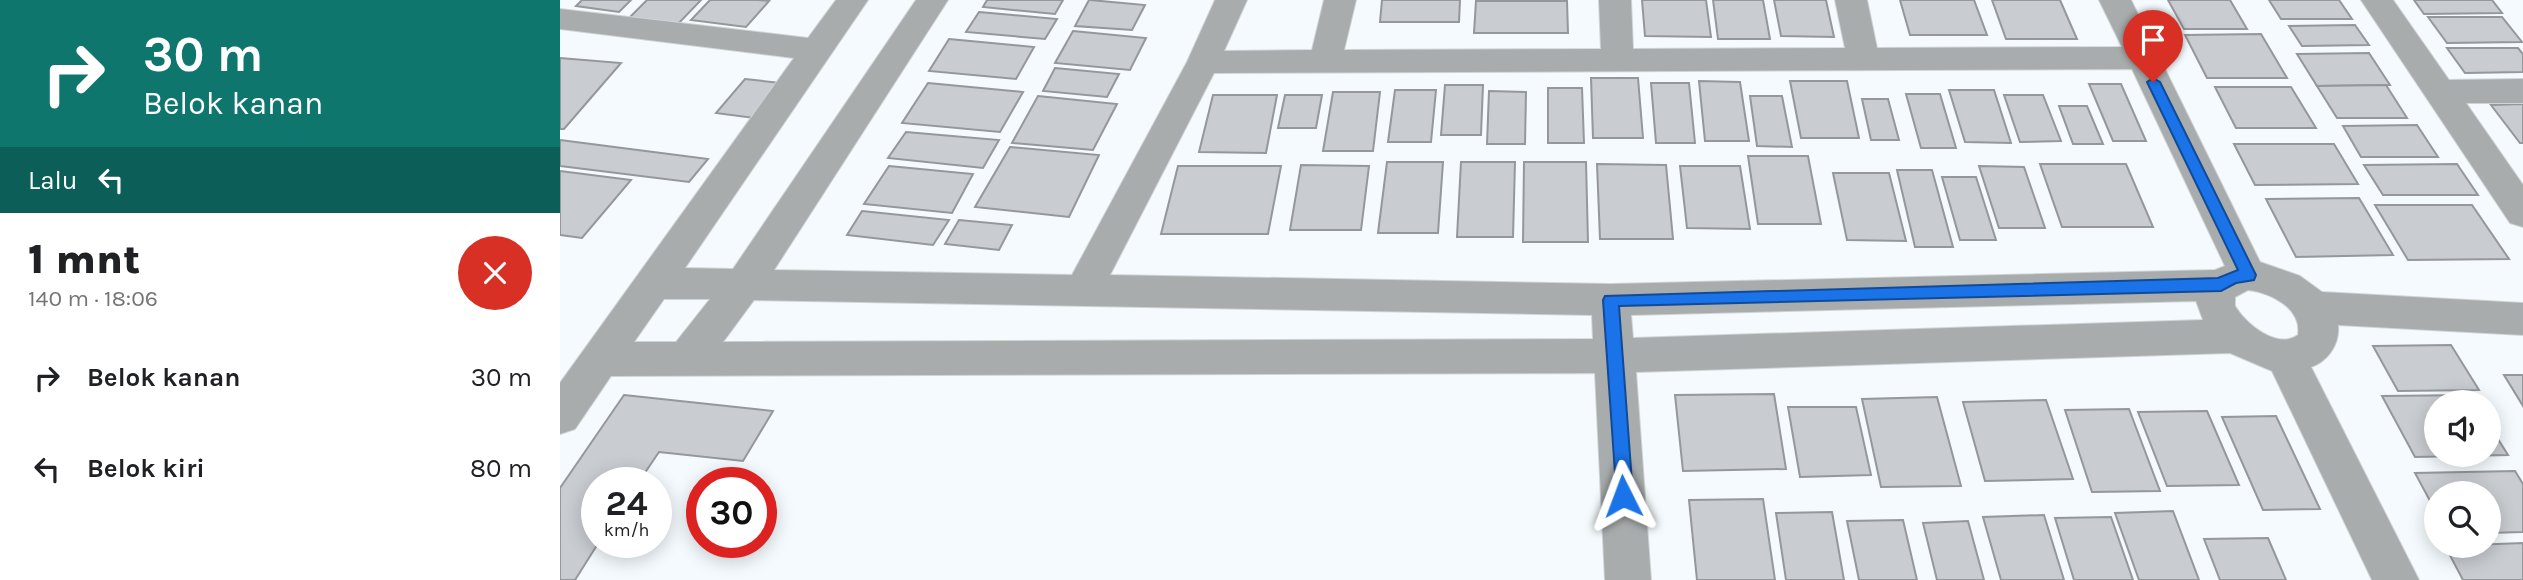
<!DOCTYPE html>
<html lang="id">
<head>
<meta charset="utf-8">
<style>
  body { margin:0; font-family:Karla,sans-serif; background:#f2f2f2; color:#202124; height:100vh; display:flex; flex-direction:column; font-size:26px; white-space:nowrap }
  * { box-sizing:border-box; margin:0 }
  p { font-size:23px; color:#757577 }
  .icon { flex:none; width:38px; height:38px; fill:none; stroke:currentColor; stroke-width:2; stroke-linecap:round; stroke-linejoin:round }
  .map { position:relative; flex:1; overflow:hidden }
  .drawer { display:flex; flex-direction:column; background:#fff; width:560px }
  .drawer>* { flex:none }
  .banner { background:#0f766e; color:#fff; overflow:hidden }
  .tools { position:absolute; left:1864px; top:390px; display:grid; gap:14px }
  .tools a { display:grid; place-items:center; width:77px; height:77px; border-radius:50%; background:#fff; box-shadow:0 4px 18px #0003; font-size:35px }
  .speed { position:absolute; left:21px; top:467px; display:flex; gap:14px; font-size:35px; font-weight:700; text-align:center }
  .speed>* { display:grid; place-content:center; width:91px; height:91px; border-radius:50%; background:#fff; box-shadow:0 4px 18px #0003; line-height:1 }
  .speed small { font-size:18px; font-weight:400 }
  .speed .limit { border:10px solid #d22; background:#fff; color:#111 }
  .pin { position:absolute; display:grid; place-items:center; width:60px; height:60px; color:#fff; margin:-72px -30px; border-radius:50% 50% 50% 0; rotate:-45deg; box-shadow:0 0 7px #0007 }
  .pin .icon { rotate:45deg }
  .me { position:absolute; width:77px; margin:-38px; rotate:357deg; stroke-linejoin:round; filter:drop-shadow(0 0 5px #0008) }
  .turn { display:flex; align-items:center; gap:24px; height:147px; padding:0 28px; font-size:32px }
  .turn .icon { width:91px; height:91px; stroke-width:2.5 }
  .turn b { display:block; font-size:49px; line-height:60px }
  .then { display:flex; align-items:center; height:66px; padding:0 28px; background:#0003; gap:14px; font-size:26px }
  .round { display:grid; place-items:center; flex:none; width:74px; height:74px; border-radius:37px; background:#f2f2f2 }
  .headline { display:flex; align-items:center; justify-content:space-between; height:119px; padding:0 28px }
  h1 { font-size:42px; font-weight:800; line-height:52px }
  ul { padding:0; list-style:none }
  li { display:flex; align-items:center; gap:21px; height:91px; padding:0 28px }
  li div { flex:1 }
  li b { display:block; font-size:26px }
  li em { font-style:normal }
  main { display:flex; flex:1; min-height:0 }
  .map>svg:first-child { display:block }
  .building { fill:#c9ccd1; stroke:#94979c; stroke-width:2 }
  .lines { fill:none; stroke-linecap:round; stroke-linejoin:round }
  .minor-casing { stroke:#cfd4d7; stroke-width:2 }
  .minor { fill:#a9acac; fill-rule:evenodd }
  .route { fill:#1a73e8; stroke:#114b97; stroke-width:2 }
</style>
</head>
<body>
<main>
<section class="drawer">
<div class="banner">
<div class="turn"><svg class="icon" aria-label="right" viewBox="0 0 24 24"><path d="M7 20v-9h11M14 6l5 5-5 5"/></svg><div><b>30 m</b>Belok kanan</div></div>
<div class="then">Lalu<svg class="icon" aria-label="left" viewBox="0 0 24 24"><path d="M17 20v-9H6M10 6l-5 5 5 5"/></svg></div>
</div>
<div class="headline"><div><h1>1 mnt</h1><p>140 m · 18:06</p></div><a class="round" style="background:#d93025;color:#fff"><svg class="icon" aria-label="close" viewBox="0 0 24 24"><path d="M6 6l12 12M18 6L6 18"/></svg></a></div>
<ul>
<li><svg class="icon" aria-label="right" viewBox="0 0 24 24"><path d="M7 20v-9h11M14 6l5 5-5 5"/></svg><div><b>Belok kanan</b></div><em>30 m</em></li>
<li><svg class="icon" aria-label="left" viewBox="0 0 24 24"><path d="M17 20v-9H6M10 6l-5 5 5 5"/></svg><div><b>Belok kiri</b></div><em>80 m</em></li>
</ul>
</section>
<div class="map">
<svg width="1963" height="580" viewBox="0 0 1963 580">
  <rect width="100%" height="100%" fill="#f4fafd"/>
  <!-- building -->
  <g class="building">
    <polygon points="22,0 71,0 59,12 16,6"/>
    <polygon points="87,0 141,0 118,24 69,18"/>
    <polygon points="150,0 198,0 209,1 186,27 131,20"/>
    <polygon points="427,0 503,0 495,14 423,7"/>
    <polygon points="529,0 530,0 585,5 572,30 515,26"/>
    <polygon points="822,0 900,0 899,22 820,22"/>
    <polygon points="1082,0 1146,0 1151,37 1085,36"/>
    <polygon points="1153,0 1203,0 1210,39 1158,39"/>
    <polygon points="1214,0 1266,0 1274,37 1221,36"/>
    <polygon points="1340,0 1414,0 1427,35 1350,35"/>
    <polygon points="1432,0 1500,0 1517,39 1446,39"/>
    <polygon points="1608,0 1670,0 1687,29 1624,29"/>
    <polygon points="1709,0 1779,0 1792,19 1721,19"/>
    <polygon points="1854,0 1932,0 1942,13 1864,14"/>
    <polygon points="916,1 1007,1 1008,33 914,33"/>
    <polygon points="419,12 497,19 485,39 406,32"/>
    <polygon points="1868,17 1942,17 1962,42 1887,43"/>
    <polygon points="1795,25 1809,45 1742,46 1729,26"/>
    <polygon points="513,31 586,38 570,70 495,63"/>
    <polygon points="1701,34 1727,78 1647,78 1625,35"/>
    <polygon points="389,39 474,47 456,79 369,71"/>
    <polygon points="1887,48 1958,48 1963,54 1963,72 1905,73"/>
    <polygon points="1809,53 1830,85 1757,86 1737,54"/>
    <polygon points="0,58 61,63 4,129 0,129"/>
    <polygon points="495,68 559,74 547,97 483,91"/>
    <polygon points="1031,78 1078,78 1083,138 1033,138"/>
    <polygon points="185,79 221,83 194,118 156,113"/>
    <polygon points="1139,81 1180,82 1189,141 1145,141"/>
    <polygon points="1230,81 1287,81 1299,138 1241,138"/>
    <polygon points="368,83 463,92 440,132 342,123"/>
    <polygon points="1091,83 1129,83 1135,143 1096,143"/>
    <polygon points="1529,84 1561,84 1586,141 1553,141"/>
    <polygon points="885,85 923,85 921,135 881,135"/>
    <polygon points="1826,85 1847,118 1777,118 1757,86"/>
    <polygon points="1655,87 1731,87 1756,128 1676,128"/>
    <polygon points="988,88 1022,88 1024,143 988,143"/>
    <polygon points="835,90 876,90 871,142 828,142"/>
    <polygon points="1389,90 1434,90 1451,143 1405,142"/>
    <polygon points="929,91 966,92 965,144 927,144"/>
    <polygon points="773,92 820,92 813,151 763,151"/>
    <polygon points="1346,94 1380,94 1396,148 1361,148"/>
    <polygon points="653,95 717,95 706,153 639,152"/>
    <polygon points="725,95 762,95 756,128 718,128"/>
    <polygon points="1444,95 1483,95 1501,141 1460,142"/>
    <polygon points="478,96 557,104 533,150 452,143"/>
    <polygon points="1190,96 1222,96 1232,147 1197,146"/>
    <polygon points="1302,99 1328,99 1339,140 1311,140"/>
    <polygon points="1963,104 1963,143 1960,143 1931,105"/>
    <polygon points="1499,106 1527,106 1543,144 1513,144"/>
    <polygon points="1857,125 1878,157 1801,157 1783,126"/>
    <polygon points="346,132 439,140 423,168 328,158"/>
    <polygon points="0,140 148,159 129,182 0,166"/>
    <polygon points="1674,144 1774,144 1798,184 1695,185"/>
    <polygon points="450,147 539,155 509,217 415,207"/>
    <polygon points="1188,156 1248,156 1261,224 1198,224"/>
    <polygon points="827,162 883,162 878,233 818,233"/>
    <polygon points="901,162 955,162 953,237 897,237"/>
    <polygon points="964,162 1026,162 1028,242 963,242"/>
    <polygon points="1037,164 1106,165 1113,239 1040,239"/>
    <polygon points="1480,164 1566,164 1593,227 1502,227"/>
    <polygon points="1897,164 1918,195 1823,195 1804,165"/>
    <polygon points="741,165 809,166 801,230 730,230"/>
    <polygon points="329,166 413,174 392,213 304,204"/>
    <polygon points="618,166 721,166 708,234 601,234"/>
    <polygon points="1120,166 1180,166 1190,229 1127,228"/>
    <polygon points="1419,166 1464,167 1485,228 1439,228"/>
    <polygon points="1337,170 1372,170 1393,247 1355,247"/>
    <polygon points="0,171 71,180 22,238 0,235"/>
    <polygon points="1273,173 1329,173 1346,241 1287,240"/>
    <polygon points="1382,177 1416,177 1436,240 1400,240"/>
    <polygon points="1799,198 1833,255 1736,257 1706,199"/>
    <polygon points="1815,205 1912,205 1949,259 1848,260"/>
    <polygon points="302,211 389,220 373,245 287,235"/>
    <polygon points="399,220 452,225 439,250 385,244"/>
    <polygon points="1891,345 1919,390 1838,391 1813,346"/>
    <polygon points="1944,375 1963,375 1963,406"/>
    <polygon points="1214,394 1226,469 1123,471 1115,395"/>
    <polygon points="64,395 213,411 183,461 99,452 78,483 37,483 37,542 39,542 15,580 0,580 0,488"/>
    <polygon points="1912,395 1916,402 1876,402 1876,455 1928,455 1928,423 1948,455 1855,457 1822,396"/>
    <polygon points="1377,397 1401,486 1321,487 1302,399"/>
    <polygon points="1486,400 1513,479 1425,481 1403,402"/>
    <polygon points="1228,407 1296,407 1311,475 1240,477"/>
    <polygon points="1569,409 1600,491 1532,492 1505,410"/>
    <polygon points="1647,411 1679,485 1607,486 1578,412"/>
    <polygon points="1716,416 1760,509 1703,510 1662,417"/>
    <polygon points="1955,471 1963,484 1963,532 1928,533 1928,494 1876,494 1876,512 1855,473"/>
    <polygon points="1203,499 1215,580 1137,580 1129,500"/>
    <polygon points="1613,511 1639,580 1579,580 1555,513"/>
    <polygon points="1272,512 1284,580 1226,580 1216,513"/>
    <polygon points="1484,515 1504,580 1441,580 1423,517"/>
    <polygon points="1551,517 1573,580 1514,580 1495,518"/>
    <polygon points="1343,520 1357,580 1299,580 1287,521"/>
    <polygon points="1408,521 1424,580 1377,580 1363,523"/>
    <polygon points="1708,538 1726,580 1660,580 1644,539"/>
    <polygon points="1963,543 1963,580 1903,580 1885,546"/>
  </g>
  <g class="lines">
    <defs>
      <g id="minor">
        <path d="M276,0H308L125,268L173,269L356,0H388L214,270L512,275L627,62L655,0H687L664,51L752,50L764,0H796L784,50L1041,49L1039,0H1071L1073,49L1285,48L1275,0H1307L1317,48L1562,47L1539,0H1571L1700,262L1740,276L1762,292L1963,303V335L1778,325C1780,344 1768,361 1751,367L1859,580H1812L1712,371L1670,353L1076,372L1091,580H1045L1035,373L51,376L15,429L0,434V383L234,58L0,29V9L248,38ZM1572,69L1665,266L1655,270L1051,284L550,275L654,73ZM1688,290C1711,293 1742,308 1738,335C1717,350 1686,324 1675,306V297ZM104,299H150L116,342H74ZM194,300L1032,315L1033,339L163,342ZM1636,301L1643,320L1073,338L1071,315Z"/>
        <polygon points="1801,0 1833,0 1889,80 1963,79 1963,103 1906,103 1963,185 1963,227 1950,223"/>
      </g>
    </defs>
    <!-- minor casing -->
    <use href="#minor" class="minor-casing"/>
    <!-- minor -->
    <use href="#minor" class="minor"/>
  </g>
  <!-- route -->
  <polygon class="route" points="1593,78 1600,82 1696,275 1694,280 1676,283 1661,291 1059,306 1073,496 1070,502 1057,502 1043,300 1045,296 1658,278 1678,270 1587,82"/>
</svg>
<div class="tools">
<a><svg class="icon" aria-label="sound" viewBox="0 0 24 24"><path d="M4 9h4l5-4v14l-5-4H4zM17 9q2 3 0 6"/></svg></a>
<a><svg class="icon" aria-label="search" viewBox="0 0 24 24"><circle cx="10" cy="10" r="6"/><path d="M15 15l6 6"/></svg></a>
</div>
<div class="speed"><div>24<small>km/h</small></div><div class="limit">30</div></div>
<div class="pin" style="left:1593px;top:82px;background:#d93025"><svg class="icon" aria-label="arrive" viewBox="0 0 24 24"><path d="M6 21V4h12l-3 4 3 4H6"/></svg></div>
<svg class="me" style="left:1063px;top:496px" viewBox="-20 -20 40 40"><path d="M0-17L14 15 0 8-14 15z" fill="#1a73e8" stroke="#fff" stroke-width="4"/></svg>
</div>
</main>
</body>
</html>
